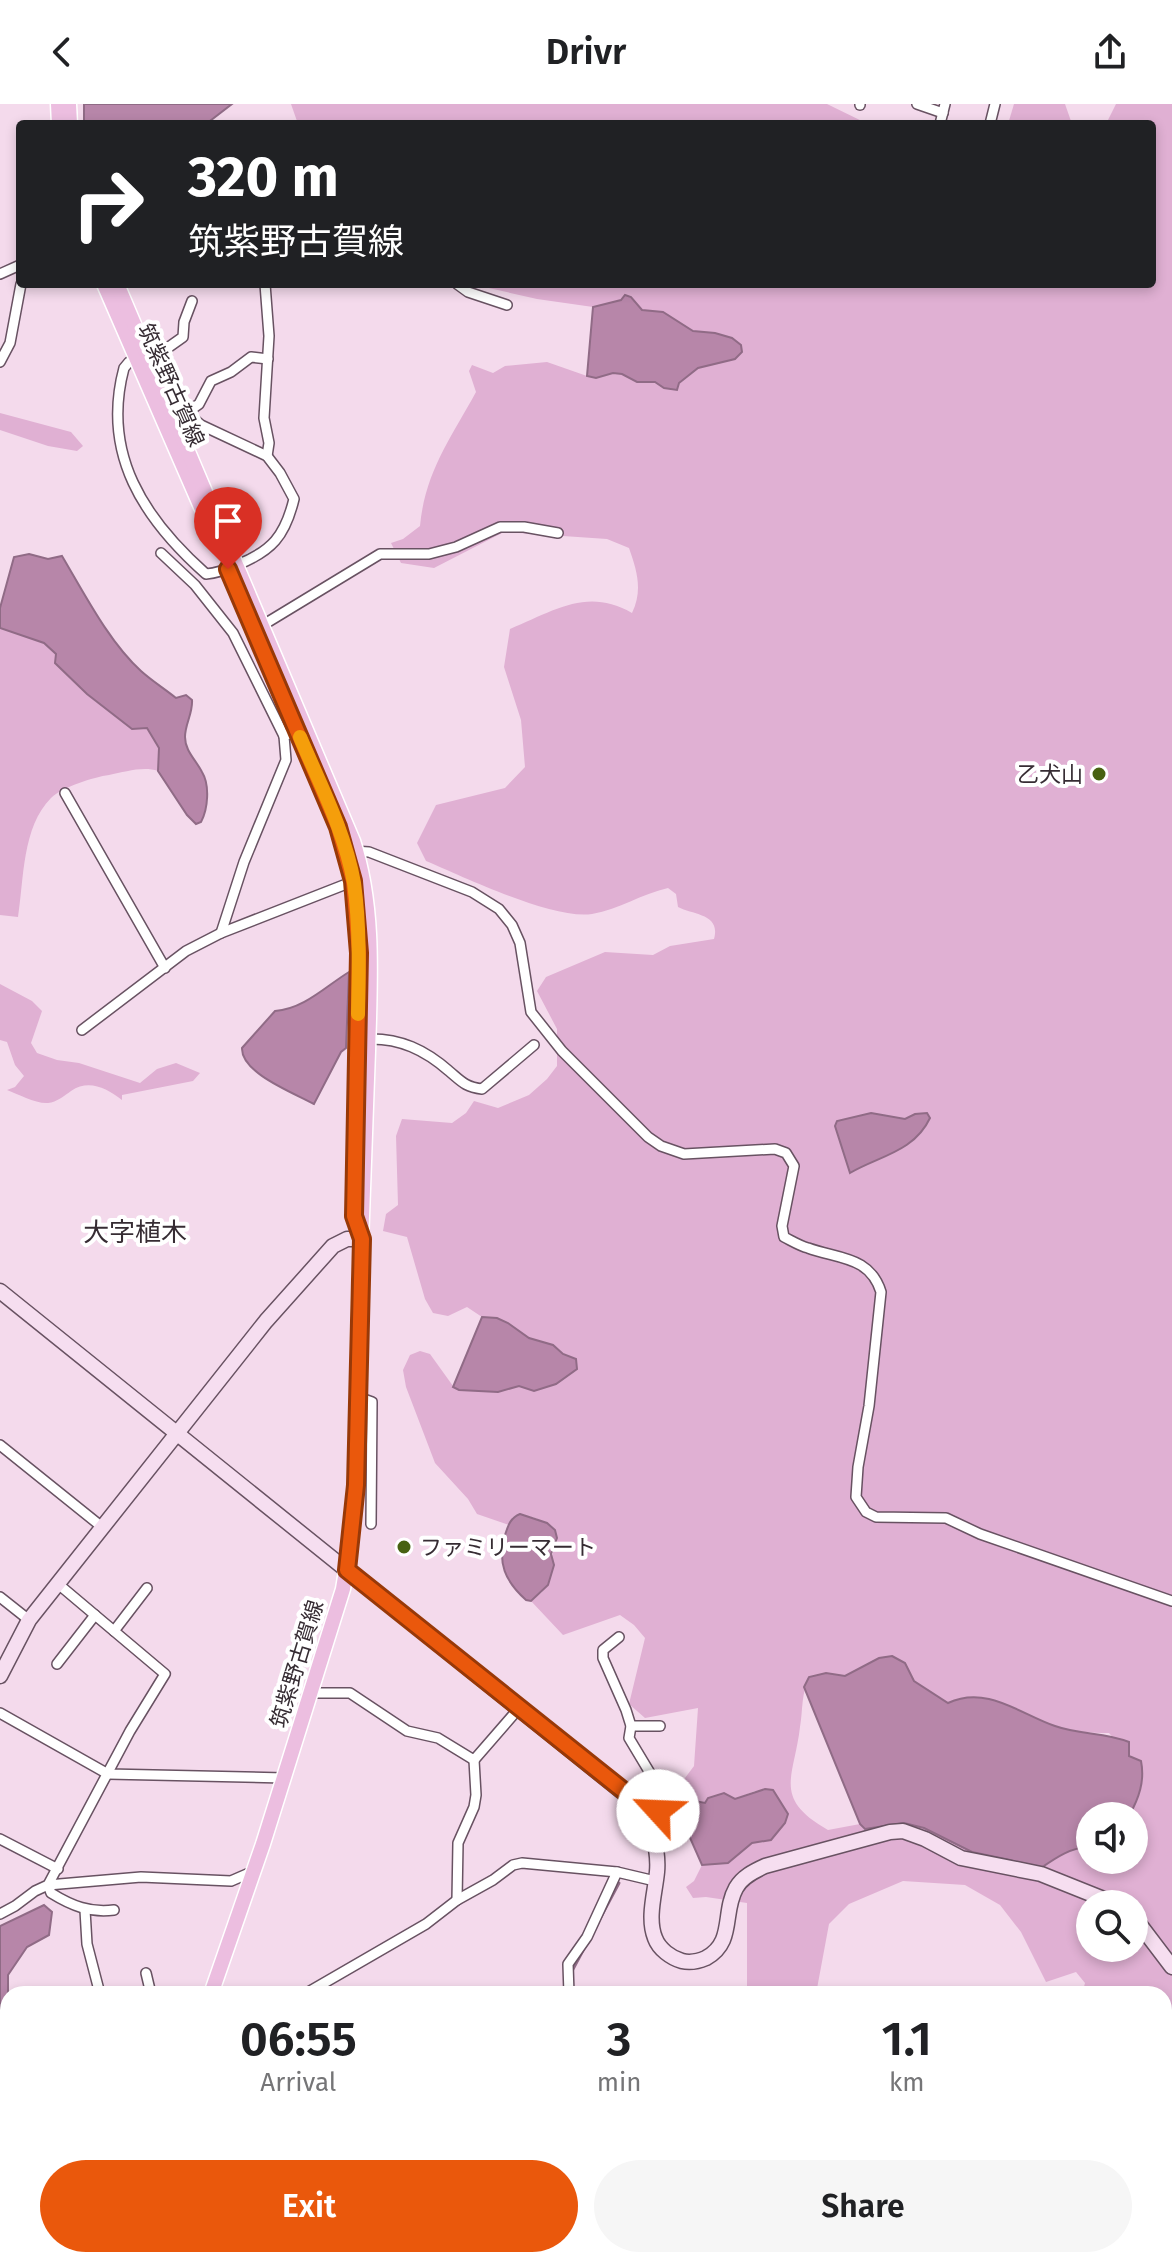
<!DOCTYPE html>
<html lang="en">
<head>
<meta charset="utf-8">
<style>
  body { margin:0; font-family:"Fira Sans","Noto Sans JP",sans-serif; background:#f6f6f6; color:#202124; height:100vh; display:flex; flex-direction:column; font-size:30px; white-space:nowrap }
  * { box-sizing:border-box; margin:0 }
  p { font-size:26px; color:#757577 }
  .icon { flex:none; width:44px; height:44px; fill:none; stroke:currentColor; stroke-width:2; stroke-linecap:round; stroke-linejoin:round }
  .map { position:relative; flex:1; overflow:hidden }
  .drawer { position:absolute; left:0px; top:1882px; width:1172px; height:282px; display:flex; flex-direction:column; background:#fff; border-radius:24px 24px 0 0; box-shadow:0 4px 12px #0003 }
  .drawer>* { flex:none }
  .top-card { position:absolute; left:16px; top:16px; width:1140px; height:168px; border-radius:8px; box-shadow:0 4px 12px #0003; background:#202124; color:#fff; overflow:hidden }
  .controls { position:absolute; left:1076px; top:1698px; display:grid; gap:16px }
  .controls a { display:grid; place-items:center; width:72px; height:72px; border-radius:50%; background:#fff; box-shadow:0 4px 12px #0003; font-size:40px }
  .pin { position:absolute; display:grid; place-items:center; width:68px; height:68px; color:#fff; margin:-82px -34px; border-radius:50% 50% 50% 0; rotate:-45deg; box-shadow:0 0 8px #0007 }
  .pin .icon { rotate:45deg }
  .me { position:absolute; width:88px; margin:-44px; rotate:295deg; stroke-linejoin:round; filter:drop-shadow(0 0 6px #0008) }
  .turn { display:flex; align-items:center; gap:28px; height:168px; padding:0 40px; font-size:36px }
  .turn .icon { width:104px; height:104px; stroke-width:2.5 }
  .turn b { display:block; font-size:56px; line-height:68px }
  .eta { display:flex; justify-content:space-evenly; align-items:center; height:136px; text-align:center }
  .eta b { font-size:48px; font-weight:600; line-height:56px }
  .button { display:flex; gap:16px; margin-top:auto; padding:16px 40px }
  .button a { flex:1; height:92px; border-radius:48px; background:#ea580c; color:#fff; font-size:32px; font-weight:600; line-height:92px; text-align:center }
  .button a+a { background:#f6f6f6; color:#202124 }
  header { display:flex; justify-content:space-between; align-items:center; height:104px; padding:0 40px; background:#fff; font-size:36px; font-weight:600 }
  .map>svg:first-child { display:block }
  .green { fill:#e0b0d3; fill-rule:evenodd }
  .water { fill:#b786a9; stroke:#906b86; stroke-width:2 }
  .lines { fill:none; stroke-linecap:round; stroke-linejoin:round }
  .stream { stroke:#906b86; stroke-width:3 }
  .street-casing { stroke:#685262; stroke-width:12 }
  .secondary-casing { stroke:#685262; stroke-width:17 }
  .primary-casing { stroke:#fff; stroke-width:17 }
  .street { stroke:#fff; stroke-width:9 }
  .secondary { stroke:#f6def0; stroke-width:14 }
  .primary { stroke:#ecbee0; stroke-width:14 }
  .route-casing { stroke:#983908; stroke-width:20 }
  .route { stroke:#ea580c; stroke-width:14 }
  .slow { stroke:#f59e0b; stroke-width:14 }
  .poi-dot { fill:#476111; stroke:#fff; stroke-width:3 }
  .labels { text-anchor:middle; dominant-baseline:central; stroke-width:8; stroke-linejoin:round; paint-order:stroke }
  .street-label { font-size:22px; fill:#362c33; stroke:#fff }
  .poi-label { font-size:22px; fill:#362c33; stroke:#fff; text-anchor:end }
  .quarter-label { font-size:26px; fill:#362c33; stroke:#fff }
</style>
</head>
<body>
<header><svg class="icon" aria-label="back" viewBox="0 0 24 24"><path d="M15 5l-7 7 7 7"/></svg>Drivr<svg class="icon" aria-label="share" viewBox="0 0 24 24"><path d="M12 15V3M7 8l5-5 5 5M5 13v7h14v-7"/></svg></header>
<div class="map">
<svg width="1172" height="2163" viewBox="0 0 1172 2163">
  <rect width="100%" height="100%" fill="#f4daec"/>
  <!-- green -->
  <g class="green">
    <polygon points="291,0 827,0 868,20 298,20"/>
    <polygon points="1014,0 1065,0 1072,20 1008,20"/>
    <path d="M1116,0H1172V2163H868L878,2156H1164V1890H1082L1085,1879L1076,1868L1046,1878L1021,1828L1000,1801L965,1781L903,1777L849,1800L829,1820L816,1890H747V1799L706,1793L693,1794L686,1783L694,1777L702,1761L728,1759L752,1739L771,1736L788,1710L772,1686L755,1687L735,1695L723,1689C712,1696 703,1703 690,1696L691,1690L676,1686L694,1662L698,1604L645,1614L629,1600L645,1534L634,1521L620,1511L563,1531L531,1497L542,1488L557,1434C546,1417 534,1409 513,1413L509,1421L477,1410L468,1395L435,1359L406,1283L403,1266L410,1251L420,1247L430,1250L453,1282L458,1286L498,1288L519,1282L535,1287L556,1280L577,1265L553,1241L529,1234L508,1219L497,1214L482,1213L467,1203L448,1212L433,1209L425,1195L407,1133L383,1127L386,1110L398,1101L396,1032L402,1015L452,1019L466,1009L474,997L498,1004L529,991L547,975L557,962V925L537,887L546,873L605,848L653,851L670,842L714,835C721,810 694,811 678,803L676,790L668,784C641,790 620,805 592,810C553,816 464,773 426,757L417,739L436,701L505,684L525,663L521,616L504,563L510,525C554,507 587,483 632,509C643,486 637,467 629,444L607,435L504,428L434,464L401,459L391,439L403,435L420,422C425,368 451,334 476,288L469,267L472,261L493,269L505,262L547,258L587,272L596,274L613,269L622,270L629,274L655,278L664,284L677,285C682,266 707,259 725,257L693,227L663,208L641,206L621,196L593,203L537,195L471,180H1152V20H1106ZM905,1559L914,1577L948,1599C987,1581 1019,1609 1054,1622C1071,1628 1091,1629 1109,1629L1129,1652L1131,1709L1129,1712H1134V1756H1090V1743C1070,1743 1054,1756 1038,1766L1010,1756L972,1748L924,1724L904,1719L865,1724L860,1720L828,1726C772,1694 794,1674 800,1623C803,1605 801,1588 810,1573L826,1569L845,1572L868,1560ZM1090,1800H1134V1844H1090Z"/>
    <polygon points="0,309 71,328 83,342 77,347 48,342 0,326"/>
    <path d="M0,524L44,539L56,550L77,580L96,598L147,624L159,644L158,667C143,662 125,668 109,671C94,673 62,683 51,694C22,723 24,775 18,813L0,811Z"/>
    <path d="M0,880L32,897L42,907L31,939L37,949L57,956L79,959L140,979L157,965L176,959L200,969L193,977L122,991V996C106,984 89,975 71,987C64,992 57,998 48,999C36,1000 18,990 7,986L15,983L24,972L15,961L7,938L0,936Z"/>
  </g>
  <!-- water -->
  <g class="water">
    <polygon points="84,0 232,0 206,20 84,20"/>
    <polygon points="625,191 631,193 642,206 663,208 693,227 715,229 732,234 741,241 742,248 735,255 698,264 679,279 677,286 664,284 655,278 637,278 622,270 613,269 596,274 587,272 593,203 621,196"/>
    <path d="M29,450L48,455L62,452C84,489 109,538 141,567C152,577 165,585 176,594L186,591L192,596C193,609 185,620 185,633C185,647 196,656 202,668C210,681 208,705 201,718L196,720L187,711L158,667L159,644L147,624L132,625L87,590L55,559L56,550L44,539L0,524V504L14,453Z"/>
    <path d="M349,868L346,944L341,948L314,1000C294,989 241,969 242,944L275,907C304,905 326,882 349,868Z"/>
    <path d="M871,1009L905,1015L915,1010L927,1009L930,1014C914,1048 879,1052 850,1069L835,1022L837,1017Z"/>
    <polygon points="482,1213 497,1214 508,1219 529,1234 553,1241 563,1250 576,1255 577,1265 556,1280 534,1287 519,1282 498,1288 459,1286 453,1283"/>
    <path d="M520,1410L547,1419L555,1426L557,1434L551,1450L554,1461L548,1481L531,1497L526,1496C505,1477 497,1459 505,1431C508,1422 510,1414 520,1410Z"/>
    <path d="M892,1552L905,1559L914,1577L948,1599C987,1581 1020,1610 1055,1622C1080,1631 1105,1628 1129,1638V1652L1141,1657C1145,1677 1139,1694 1129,1712H1090V1743C1070,1743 1054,1755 1038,1766L1010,1756L972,1748L924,1724L904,1719L865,1725L860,1720L804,1583L809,1573L826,1569L845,1572L879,1554Z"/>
    <polygon points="765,1685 773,1686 788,1710 785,1719 771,1736 752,1739 728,1759 702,1761 680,1711 681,1705 690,1696 705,1699 708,1694 724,1689 735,1695"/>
    <polygon points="44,1801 52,1808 49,1831 27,1843 8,1871 8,1916 0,1912 0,1822"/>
  </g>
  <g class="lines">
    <!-- stream -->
    <g class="stream">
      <polyline points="572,1867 619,1779"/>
      <polyline points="210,2163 215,2156"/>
    </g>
    <defs>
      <g id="street">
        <polyline points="917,0 943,9"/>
        <polyline points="860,1 860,0"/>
        <polyline points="940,20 945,0"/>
        <polyline points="990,20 995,0"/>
        <polyline points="0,170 20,161"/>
        <polyline points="265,180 269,232 264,314 269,339 267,352"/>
        <polyline points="457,180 468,188 507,201"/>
        <path d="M140,253L129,258L124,264C101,350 144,415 206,470C218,469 226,466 237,461C272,447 285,432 294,395L280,369L267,352L201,321L187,309L159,250L183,233L184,218L192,197"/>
        <polyline points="0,258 10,239 21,180"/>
        <polyline points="175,317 199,300 211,277 231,268 251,253 268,255"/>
        <polyline points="161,449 195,481 233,529 284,632"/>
        <polyline points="263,521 380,450 429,450 456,443 500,423 524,423 558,429"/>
        <polyline points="65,689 165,864"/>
        <path d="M354,747L369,748L472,788L499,805L512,821L520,839L531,908L562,947L648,1033L661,1042L684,1050L775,1045L786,1049L794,1062L782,1122L784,1133C792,1137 800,1142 808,1144C838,1155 870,1152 881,1188L869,1302L858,1363L856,1393L866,1408L876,1413L946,1414L980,1430L1172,1497"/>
        <polyline points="221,829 244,758 286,656 284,632 306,623"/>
        <polyline points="82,926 186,847 221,829 354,777"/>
        <path d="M368,935C400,934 425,946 449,967C461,977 465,983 482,985L534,941"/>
        <polyline points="358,1293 372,1298 371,1420"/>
        <polyline points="0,1341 102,1423"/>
        <polyline points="0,1493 29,1516"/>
        <polyline points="114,1527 147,1484"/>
        <polyline points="619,1533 603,1546 603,1554 626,1606 631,1622 629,1634 659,1684 661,1693 658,1707 648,1717"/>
        <polyline points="57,1560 95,1511"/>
        <polyline points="311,1589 350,1589 407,1627 438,1634 474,1656 520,1603"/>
        <polyline points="0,1609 108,1670 284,1674"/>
        <polyline points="631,1622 660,1622"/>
        <polyline points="0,1735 58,1765"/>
        <polyline points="457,1796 458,1739 474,1703 476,1691 474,1656"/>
        <polyline points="85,1806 87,1840 100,1890"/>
        <path d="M114,1806C90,1809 72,1802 51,1789L48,1781L141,1773L231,1777L254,1767"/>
        <polyline points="0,1810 15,1802 35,1787 48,1781 130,1627 165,1570 57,1479"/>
        <polyline points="146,1869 151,1890"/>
        <polyline points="305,1890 426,1820 457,1796 493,1776 513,1761 522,1759 617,1768 655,1777"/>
        <polyline points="569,1890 568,1860 587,1833 617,1768"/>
        <polyline points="0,1918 8,1922"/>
        <polyline points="6,2027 6,1989"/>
        <polyline points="0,2061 8,2060"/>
        <polyline points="0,2128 8,2129"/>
        <polyline points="9,2163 10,2156"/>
        <polyline points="121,2163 121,2156"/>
        <polyline points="580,2163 583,2156"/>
        <polyline points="857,2163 871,2156"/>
      </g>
      <g id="secondary">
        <path d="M0,1187L641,1703C651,1722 659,1746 657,1768C655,1789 647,1814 655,1834C659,1845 671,1854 682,1857C690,1859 699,1857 706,1854C735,1838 722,1809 736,1784C742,1773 754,1767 765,1762L890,1728L903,1727L925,1735L961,1754L1041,1770L1116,1800"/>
        <polyline points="0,1572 29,1516 266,1217 333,1142 347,1135 362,1135"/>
        <polyline points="1134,1813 1172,1863"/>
      </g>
      <g id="primary">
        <polyline points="58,0 59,20"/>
        <polyline points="69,0 70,20"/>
        <polyline points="104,180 201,403"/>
        <path d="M117,180L353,737C375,804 370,877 368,947C365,1030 362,1113 359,1195C356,1292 360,1389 343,1485L263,1740L211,1890"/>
        <polyline points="246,507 282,590"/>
        <path d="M339,724C366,811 359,902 357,992"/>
        <polyline points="85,2163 88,2156"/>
        <polyline points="285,2163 286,2156"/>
      </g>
    </defs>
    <!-- street casing -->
    <use href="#street" class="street-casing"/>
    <!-- secondary casing -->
    <use href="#secondary" class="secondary-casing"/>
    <!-- primary casing -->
    <use href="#primary" class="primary-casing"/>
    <!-- street -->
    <use href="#street" class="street"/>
    <!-- secondary -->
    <use href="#secondary" class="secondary"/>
    <!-- primary -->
    <use href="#primary" class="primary"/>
  </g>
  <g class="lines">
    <defs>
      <polyline id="route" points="228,465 338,723 353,777 359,849 354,1112 362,1135 356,1381 347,1466 624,1687 641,1703 648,1717 658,1707"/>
    </defs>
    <!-- route casing -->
    <use href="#route" class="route-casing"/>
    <!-- route -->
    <use href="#route" class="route"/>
    <!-- slow -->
    <path class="slow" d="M300,633C320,680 345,728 354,779C360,822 359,866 358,910"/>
  </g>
  <!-- markers -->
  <g class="poi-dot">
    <circle cx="1099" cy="670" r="8"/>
    <circle cx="404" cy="1443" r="8"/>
  </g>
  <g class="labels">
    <!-- street labels -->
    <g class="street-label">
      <text transform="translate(171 281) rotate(66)">筑紫野古賀線</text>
      <text transform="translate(297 1560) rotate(-73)">筑紫野古賀線</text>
    </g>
    <!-- poi labels -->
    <g class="poi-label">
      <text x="1083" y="670">乙犬山</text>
      <text x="420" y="1443" text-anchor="start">ファミリーマート</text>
    </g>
    <!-- quarter labels -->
    <g class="quarter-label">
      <text x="135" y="1128">大字植木</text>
    </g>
  </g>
</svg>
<div class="controls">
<a><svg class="icon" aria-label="sound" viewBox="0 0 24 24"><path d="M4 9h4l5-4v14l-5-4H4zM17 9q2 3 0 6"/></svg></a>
<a><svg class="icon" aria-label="search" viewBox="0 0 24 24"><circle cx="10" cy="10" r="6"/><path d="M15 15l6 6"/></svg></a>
</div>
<div class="pin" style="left:228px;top:465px;background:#d93025"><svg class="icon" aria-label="arrive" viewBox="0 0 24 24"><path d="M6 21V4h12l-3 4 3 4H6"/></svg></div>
<svg class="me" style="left:658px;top:1707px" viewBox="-20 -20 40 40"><circle r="19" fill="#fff"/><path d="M0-13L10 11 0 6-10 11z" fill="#ea580c"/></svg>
<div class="top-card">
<div class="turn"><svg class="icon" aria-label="right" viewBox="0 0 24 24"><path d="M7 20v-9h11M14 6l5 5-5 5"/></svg><div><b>320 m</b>筑紫野古賀線</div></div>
</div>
<section class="drawer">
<div class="eta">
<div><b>06:55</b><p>Arrival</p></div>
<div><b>3</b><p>min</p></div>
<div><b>1.1</b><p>km</p></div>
</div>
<div class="button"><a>Exit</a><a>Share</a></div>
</section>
</div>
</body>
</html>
